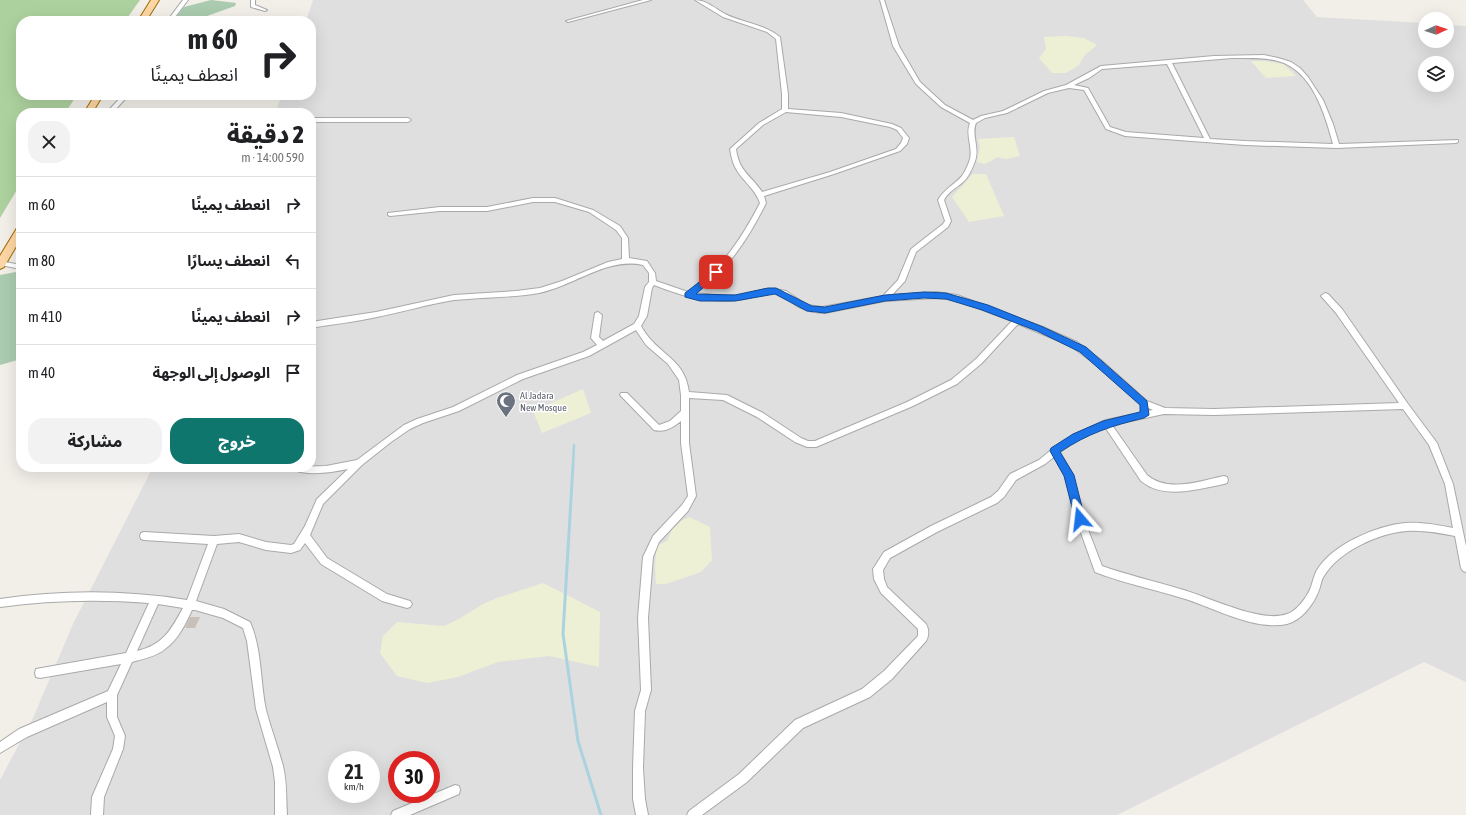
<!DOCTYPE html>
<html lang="ar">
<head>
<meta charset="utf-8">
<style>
  body { margin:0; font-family:"Asap Condensed","Noto Sans Arabic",sans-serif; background:#f2f2f2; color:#202124; direction:rtl; height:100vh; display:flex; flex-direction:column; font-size:15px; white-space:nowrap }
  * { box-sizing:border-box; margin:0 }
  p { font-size:13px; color:#757577 }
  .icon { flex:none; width:22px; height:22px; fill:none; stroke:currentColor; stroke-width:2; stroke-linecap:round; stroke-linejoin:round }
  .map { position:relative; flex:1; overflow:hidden; direction:ltr }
  .details { position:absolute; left:16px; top:108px; width:300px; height:364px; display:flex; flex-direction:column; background:#fff; border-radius:16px; box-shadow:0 4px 16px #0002; direction:rtl }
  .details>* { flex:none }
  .top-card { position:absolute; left:16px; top:16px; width:300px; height:84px; border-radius:16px; box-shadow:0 4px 16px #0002; direction:rtl; background:#fff; color:#202124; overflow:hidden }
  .needle { width:26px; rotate:87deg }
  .tools { position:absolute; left:1418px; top:12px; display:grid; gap:8px }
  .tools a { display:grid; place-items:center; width:36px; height:36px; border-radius:50%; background:#fff; box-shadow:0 4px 16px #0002; font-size:20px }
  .speed { position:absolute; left:328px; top:751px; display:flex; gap:8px; font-size:20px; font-weight:700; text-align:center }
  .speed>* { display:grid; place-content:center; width:52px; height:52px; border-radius:50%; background:#fff; box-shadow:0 4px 16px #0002; line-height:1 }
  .speed small { font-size:10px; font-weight:400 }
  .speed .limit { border:6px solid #d22; background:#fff; color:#111 }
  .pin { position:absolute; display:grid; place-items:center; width:34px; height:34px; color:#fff; margin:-17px; border-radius:8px; box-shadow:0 2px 6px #0006 }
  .me { position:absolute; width:44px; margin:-22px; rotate:343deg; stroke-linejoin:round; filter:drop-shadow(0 0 3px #0008) }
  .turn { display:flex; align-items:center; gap:14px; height:84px; padding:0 12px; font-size:18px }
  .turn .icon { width:52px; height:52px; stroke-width:2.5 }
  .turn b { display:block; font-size:28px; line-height:34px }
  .round { display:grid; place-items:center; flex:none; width:42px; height:42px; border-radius:16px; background:#f2f2f2 }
  .headline { display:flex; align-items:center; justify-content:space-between; height:68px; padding:0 12px }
  h1 { font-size:24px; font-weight:800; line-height:30px }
  .cta { display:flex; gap:8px; margin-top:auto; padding:8px 12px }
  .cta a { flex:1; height:46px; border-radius:16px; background:#0f766e; color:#fff; font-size:16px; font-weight:800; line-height:46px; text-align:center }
  .cta a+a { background:#f2f2f2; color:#202124 }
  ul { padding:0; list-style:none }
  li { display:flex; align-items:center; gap:12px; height:56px; padding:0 12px; border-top:1px solid #e0e0e0 }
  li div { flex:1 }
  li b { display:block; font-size:15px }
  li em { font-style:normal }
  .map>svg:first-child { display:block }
  .residential { fill:#e0dfdf; fill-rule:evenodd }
  .farmland { fill:#eef0d5 }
  .forest { fill:#add19e }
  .cemetery { fill:#aacbaf }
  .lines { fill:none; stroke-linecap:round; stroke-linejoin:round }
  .stream-far1 { stroke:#aad3df; stroke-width:2.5 }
  .stream { stroke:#aad3df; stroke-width:3 }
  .building { fill:#c7bfb8 }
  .minor-casing { stroke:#a9a9a9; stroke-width:2 }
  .primary-casing { stroke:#a06b00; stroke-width:2 }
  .minor { fill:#fff; fill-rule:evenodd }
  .primary { fill:#fcd6a4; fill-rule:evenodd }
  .route { fill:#1a73e8; stroke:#114b97 }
  .labels { text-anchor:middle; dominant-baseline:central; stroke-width:3; stroke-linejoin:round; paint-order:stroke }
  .worship-label { font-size:10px; fill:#5b616d; stroke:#fff; text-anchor:start }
</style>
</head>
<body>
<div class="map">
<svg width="1466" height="815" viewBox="0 0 1466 815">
  <rect width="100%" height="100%" fill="#f2efe9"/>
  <!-- residential -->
  <path class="residential" d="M313,0H1303L1317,17L1425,23V41H1447V25L1466,26V682L1424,662L1117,815H0V780L33,718L73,624L153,467H311V113H275L282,95H311V21H306ZM1425,63H1447V85H1425ZM337,760H371V794H337ZM397,760H431V794H397Z"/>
  <!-- farmland -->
  <g class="farmland">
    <polygon points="1066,36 1084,38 1097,45 1084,56 1079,65 1066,73 1052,73 1039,58 1046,49 1044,37"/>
    <polygon points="1251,61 1265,61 1283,64 1296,76 1266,78"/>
    <polygon points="1014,137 1020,156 1006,159 997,157 991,161 984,164 977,162 980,147 978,139"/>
    <polygon points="973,174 986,174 1004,216 969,222 952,197"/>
    <polygon points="583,389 591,413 542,433 533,411"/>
    <polygon points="689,517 710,527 712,560 701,572 666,584 656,584 655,566 657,546 667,541 672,530 681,521"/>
    <polygon points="543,583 600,612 599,667 549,656 498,662 458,677 427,683 397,676 380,653 383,636 397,622 444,626 459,619 483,604 497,598"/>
  </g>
  <!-- forest -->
  <polygon class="forest" points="0,0 140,0 125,21 21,21 21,95 77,95 65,113 21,113 21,183 0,218"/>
  <!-- cemetery -->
  <g class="cemetery">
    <polygon points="211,0 236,3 235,6 207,16 189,19 189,21 173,21 184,7"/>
    <polygon points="21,271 21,359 0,365 0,275"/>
  </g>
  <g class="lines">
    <!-- stream-far1 -->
    <polyline class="stream-far1" points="573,466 574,445"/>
    <!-- stream -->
    <polyline class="stream" points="573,465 563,634 578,741 601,815"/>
  </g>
  <!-- building -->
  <polygon class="building" points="190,617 200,617 195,628 185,628"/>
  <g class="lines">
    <defs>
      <g id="minor">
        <polygon points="183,0 188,0 172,21 167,21"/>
        <polygon points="251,0 255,0 255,5 267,10 265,11 251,7"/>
        <polygon points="643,0 651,0 568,22 566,21"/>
        <path d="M695,0C706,0 716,9 725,14C743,23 764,24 780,37L788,94V109L841,113L892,124L901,128L909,138L907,144L900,151L834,174L764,196L766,203C749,237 728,271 695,293L725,296L741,295L765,289H775L786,291L807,305L822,307L883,296L898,280L911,249L943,224L945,221L938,200C944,189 954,185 962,176C965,172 968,165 970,159C973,147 965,135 970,123L941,107L916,84L893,46L880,0H884L899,46L920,82L945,105L973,120L981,116L1003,111L1044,91L1066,85L1101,66L1214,56L1264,55L1278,58L1291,62L1300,68L1308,77L1323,100L1333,124L1339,144L1458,140V142L1456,143L1337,148L1245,145L1125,136L1106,129L1084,90L1069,88L1048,93L1007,113L985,118L976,123C971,135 980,148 975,161C972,169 969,177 962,183C956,188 948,192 944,200L951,221L948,227L916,252L905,281L892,295L936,292L957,295L1043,327L1077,342L1101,360L1147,401L1165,408L1214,409L1399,403L1336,313L1321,296L1325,293L1328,294L1342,309L1408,404L1437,443L1453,484L1466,546V572L1463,571L1461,568L1455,536C1439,533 1423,530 1407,531C1379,533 1339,551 1324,576C1321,580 1321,585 1319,590C1314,604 1302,620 1287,624C1253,631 1213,607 1182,598C1153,589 1123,583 1095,572L1076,519L1065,476L1054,457L1045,464L1016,480L1004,497L997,503L937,532L890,558L883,570L884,579L887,587L926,624C929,629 929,636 926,641L892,679L870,697L803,728L747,782L702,815H687L689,811L739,774L795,720L862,689L884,671L918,636V629L881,593L874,579L873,569L875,566L884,552L931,526L991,497L998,491L1010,474L1039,460L1052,449L1073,435L1106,420L1153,410L1141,405L1095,364L1071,346L1018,324L982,363L957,384L913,406L816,447H807L795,442L757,417L723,400L689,398V443L696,496L688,511L659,542L653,557L648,618L651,690L645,711L643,768L645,799L648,815H636L633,799V768L635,711L641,690L638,618L643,557L653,536L682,505L688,496L681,443V421C674,427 664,433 654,430L620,395L621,393H627L659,425L670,421L681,411V395L679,380L668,364L646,345L636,330L589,356L523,379L459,411L423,423L410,429L391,442L362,465L323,504L310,535L327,558L387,594L410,601L412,604L410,607L407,608L382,601L321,564L305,543L300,550L291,553L266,550L239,542L217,544L196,601L224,609L250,622C262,649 260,681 266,710C271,729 278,747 283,766C287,782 286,799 287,815H275V782L273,767L256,709L247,641L243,628L223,618L195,610H192C186,623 178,640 165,649C157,656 143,659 132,662L117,695V717L125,736L123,749L104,797L103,815H91L92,797L113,749L115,736L107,717V702L27,737L0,753V742L19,729L108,691L121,664L40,678L36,677L35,673L36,669L126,653L149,603C99,599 50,600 0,607V599C62,590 125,590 187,600L208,544L144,540L141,539L140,536L141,533L144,532L214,536L239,534L266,542L291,545L294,544L305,526L317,499L348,469C328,473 309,476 290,469L289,467L326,466L357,460L404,425L417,419L453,407L517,375L583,352L597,345L591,338L595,313L598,312L602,315L599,337L603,341L634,324L639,316L645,287L649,282V273L643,265C607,257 574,286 539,293C511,298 482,297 454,300C428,304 403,312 377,317C355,322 333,324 311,328V322L376,312L454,295L516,291L540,288L562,281L608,262L622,259V238L616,230L589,212L555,202H533L487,211H440L390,216L388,215V213L440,207H487L533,198H555L593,210L620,226L628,238L629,258L647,261L655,273L656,281L688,292C721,270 742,238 760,203C755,188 742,181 735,167C732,161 731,155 730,149L759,123L782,109V94L776,39L767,32L723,17ZM1232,58C1247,58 1263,57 1278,61C1312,70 1325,114 1333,144L1245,141L1210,139L1172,63ZM1167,64L1204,138L1126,132L1110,127L1088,88L1074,85L1089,78L1102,69ZM786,112L841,117L890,127L897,130L903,138L901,143L896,149L830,172L762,192C751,175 739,172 736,149L763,125ZM654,285C682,296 708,304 738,300C750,299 762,292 774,293C785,295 792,304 801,308C808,312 817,313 825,313L885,301L936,298L956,300L1012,321L976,359L951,380L907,402L815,441H808L801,438L763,413L727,395L689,392C685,364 670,360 652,341C648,337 644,331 641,326L647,316L652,288ZM1403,409L1429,445L1445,484L1453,528C1438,525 1421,522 1405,523C1376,526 1333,544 1317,570C1314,575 1313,581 1311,587C1307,597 1297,611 1287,614C1261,624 1207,596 1180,589C1154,581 1127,575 1102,566L1084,519L1073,475L1060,452L1079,439L1105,427L1141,481C1164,500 1197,489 1224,484L1227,483L1228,480L1227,477L1224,476C1200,481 1168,493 1147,475L1112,425L1164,414L1214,415ZM158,604L183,608C171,630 163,645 137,651Z"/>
        <polygon points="123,95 129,95 112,113 106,113"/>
        <polygon points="311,118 408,118 411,120 408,122 311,122"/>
        <polygon points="0,261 21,265 21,269 0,265"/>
        <polygon points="455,785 459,786 460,790 459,794 410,815 391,815 393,811"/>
      </g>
      <g id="primary">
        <polygon points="151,0 159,0 146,21 138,21"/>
        <polygon points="95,95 103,95 92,113 84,113"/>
        <polygon points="21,227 21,238 4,267 0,269 0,256 17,228"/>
      </g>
    </defs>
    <!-- minor casing -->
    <use href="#minor" class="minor-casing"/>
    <!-- primary casing -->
    <use href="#primary" class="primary-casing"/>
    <!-- minor -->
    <use href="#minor" class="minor"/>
    <!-- primary -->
    <use href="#primary" class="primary"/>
  </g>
  <!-- route -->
  <path class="route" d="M716,269L720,272L719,274L696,294L735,295L768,288H776L812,306L825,307L885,295L924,292L946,293L988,305L1043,327L1086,347L1147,401L1149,415L1144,418C1111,426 1089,433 1060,452L1074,475L1085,519L1080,523L1075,519L1064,476L1050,451L1051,448L1073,434L1103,421L1140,412V405L1080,352L1037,331L982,310L946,299L924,298L885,301L825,313L807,311L775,294L735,301H700L685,297V293Z"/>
  <!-- icons -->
  <defs>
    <symbol id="mosque-pin" viewBox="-11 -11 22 30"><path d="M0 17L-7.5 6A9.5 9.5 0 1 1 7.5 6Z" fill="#6b7280" stroke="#fff"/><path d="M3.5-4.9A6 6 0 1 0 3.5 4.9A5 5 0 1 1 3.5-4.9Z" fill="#fff"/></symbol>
  </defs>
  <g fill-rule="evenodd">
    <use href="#mosque-pin" x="495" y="390" width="22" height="30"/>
  </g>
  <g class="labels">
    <!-- worship labels -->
    <g class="worship-label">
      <text x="520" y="395">Al Jadara<tspan x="520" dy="12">New Mosque</tspan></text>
    </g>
  </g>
</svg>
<div class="tools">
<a><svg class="needle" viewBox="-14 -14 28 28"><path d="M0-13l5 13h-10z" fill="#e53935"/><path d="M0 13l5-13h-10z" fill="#757577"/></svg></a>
<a><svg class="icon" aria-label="layers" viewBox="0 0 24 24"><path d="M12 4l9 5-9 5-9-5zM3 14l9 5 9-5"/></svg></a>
</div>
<div class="speed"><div>21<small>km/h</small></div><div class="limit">30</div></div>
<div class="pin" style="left:716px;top:272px;background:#d93025"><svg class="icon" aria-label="arrive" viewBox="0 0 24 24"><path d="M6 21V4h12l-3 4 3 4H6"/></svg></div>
<svg class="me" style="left:1080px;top:519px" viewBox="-20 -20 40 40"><path d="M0-17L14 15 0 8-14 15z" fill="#1a73e8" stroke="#fff" stroke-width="4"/></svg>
<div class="top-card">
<div class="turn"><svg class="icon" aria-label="right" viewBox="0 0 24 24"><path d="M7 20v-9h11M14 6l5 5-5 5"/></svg><div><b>60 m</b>انعطف يمينًا</div></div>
</div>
<section class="details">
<div class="headline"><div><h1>2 دقيقة</h1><p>590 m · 14:00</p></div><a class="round"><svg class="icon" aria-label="close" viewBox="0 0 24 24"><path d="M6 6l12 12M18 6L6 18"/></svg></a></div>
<ul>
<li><svg class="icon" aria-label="right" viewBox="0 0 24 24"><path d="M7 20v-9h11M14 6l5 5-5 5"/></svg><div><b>انعطف يمينًا</b></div><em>60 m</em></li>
<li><svg class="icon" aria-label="left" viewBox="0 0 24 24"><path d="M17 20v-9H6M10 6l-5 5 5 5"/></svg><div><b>انعطف يسارًا</b></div><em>80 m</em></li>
<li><svg class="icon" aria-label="right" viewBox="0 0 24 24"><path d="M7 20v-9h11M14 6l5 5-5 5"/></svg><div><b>انعطف يمينًا</b></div><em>410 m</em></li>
<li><svg class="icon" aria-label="arrive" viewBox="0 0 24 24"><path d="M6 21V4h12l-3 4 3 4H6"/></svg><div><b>الوصول إلى الوجهة</b></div><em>40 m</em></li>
</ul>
<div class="cta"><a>خروج</a><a>مشاركة</a></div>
</section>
</div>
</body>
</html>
